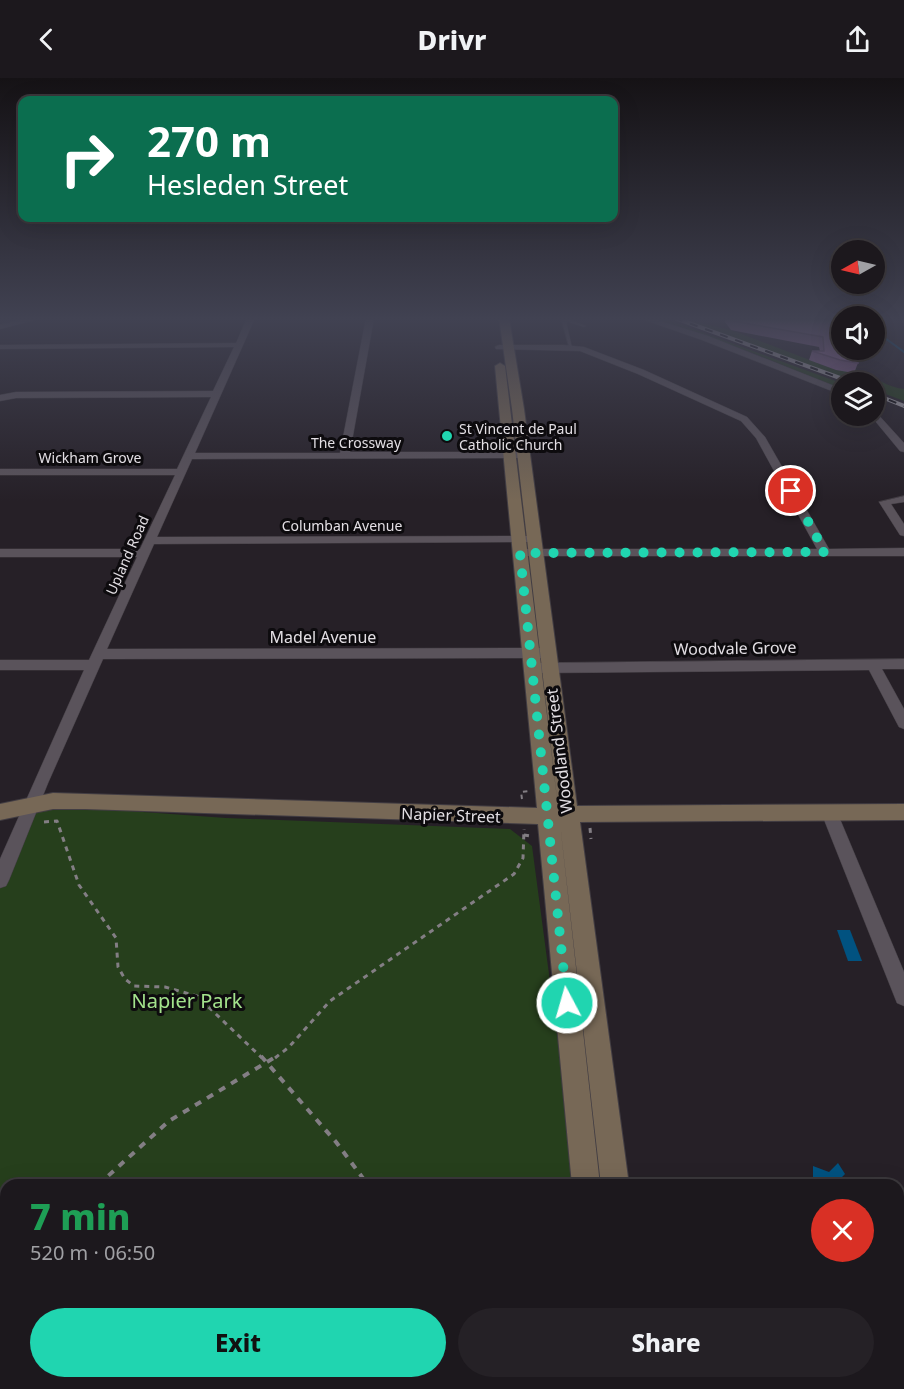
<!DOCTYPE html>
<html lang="en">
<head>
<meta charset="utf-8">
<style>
  body { margin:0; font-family:"Noto Sans",sans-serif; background:#252126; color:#f1f3f6; height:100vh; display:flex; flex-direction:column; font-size:22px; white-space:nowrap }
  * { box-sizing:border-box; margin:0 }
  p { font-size:20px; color:#a0a0a4 }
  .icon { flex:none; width:33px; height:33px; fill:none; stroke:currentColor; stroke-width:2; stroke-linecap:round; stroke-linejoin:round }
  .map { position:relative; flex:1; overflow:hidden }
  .side { position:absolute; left:0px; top:1101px; width:904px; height:210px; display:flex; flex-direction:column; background:#1c181d; border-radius:18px 18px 0 0; box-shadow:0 6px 24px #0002,0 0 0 2px #3a373b }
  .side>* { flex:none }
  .top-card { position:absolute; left:18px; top:18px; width:600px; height:126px; border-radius:12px; box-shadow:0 6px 24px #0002,0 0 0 2px #3a373b; background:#0b6e4f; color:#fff; overflow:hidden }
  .needle { width:39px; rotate:262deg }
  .controls { position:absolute; left:831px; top:162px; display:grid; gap:12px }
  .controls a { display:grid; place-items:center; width:54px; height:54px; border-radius:50%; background:#1c181d; box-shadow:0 6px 24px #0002,0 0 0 2px #3a373b; font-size:30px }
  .pin { position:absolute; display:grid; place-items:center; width:51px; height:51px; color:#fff; margin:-26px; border:3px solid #fff; border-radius:50%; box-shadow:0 2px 6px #0007 }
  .me { position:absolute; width:66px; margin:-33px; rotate:354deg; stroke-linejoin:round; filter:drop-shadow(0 0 4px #0008) }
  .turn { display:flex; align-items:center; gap:21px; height:126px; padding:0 30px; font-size:27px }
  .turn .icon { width:78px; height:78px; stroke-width:2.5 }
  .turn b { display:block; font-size:42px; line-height:51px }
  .round { display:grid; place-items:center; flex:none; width:63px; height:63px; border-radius:32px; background:#252126 }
  .overview { display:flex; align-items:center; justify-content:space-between; height:102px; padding:0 30px }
  h1 { font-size:36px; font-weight:800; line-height:45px; color:#1e9e55 }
  .action { display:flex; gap:12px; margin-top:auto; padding:12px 30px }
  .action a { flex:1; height:69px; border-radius:36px; background:#20d5b0; color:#111; font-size:24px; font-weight:800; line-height:69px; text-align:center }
  .action a+a { background:#252126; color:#f1f3f6 }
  header { display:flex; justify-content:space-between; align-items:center; height:78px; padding:0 30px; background:#1c181d; font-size:27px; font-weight:800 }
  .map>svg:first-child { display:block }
  .green { fill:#263f1c }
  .water { fill:#015280 }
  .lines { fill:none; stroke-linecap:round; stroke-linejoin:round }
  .stream { stroke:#015280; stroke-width:2 }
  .lane-casing { stroke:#423d43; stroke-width:1 }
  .street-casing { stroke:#423d43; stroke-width:1 }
  .secondary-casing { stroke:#423d43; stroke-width:2 }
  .path-far2 { stroke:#837e84; stroke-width:2; stroke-dasharray:4.5 4.5; stroke-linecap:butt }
  .path-far1 { stroke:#837e84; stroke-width:3; stroke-dasharray:5 5; stroke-linecap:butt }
  .path { stroke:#837e84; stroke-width:4; stroke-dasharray:7 7; stroke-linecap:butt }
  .lane { fill:#5a535b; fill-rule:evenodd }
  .street { fill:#5a535b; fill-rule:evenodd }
  .secondary { fill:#776856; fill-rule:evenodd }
  .rail-casing { stroke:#ada9ae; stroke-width:4 }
  .rail { stroke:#0d0b0e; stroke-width:2; stroke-dasharray:8; stroke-linecap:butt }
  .wall { fill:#92699b }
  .shaded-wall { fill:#77557e }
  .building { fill:#aa7ab4; stroke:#77557e; stroke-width:1.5 }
  .route { stroke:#20d5b0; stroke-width:10; stroke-dasharray:0 18 }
  .poi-dot { fill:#20d5b0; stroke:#0d0b0e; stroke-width:2 }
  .labels { text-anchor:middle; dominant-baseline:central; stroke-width:6; stroke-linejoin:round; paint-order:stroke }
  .far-poi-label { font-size:14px; fill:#e3dfe4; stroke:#0d0b0e; text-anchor:start }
  .far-street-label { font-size:14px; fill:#e3dfe4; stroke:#0d0b0e }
  .street-label { font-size:16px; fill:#e3dfe4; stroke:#0d0b0e }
  .near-park-label { font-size:20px; fill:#a3e28c; stroke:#0d0b0e }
</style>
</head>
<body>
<header><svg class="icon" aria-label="back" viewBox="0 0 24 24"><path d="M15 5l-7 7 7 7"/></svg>Drivr<svg class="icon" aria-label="share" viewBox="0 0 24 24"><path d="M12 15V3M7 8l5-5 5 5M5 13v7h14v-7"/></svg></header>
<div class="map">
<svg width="904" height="1311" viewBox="0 0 904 1311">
  <rect width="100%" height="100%" fill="#262027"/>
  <!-- green -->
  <g class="green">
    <polygon points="648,240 663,240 841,305 841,311 755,276"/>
    <path d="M679,240L731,252L836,292L853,282L857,294C874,297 887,310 904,311V323L875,312L874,304H855Z"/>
    <polygon points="32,726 226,740 510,751 532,768 577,1107 6,1107 6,1305 604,1305 605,1311 0,1311 0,801"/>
  </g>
  <!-- water -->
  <g class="water">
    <polygon points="837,852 850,852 862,883 848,883"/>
    <polygon points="838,1085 845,1096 836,1105 821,1107 813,1101 813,1088 829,1094"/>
  </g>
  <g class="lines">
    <!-- stream -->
    <polyline class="stream" points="874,252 904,274"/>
    <defs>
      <polygon id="lane" points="561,240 565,240 586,248 584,249 566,243 572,270 569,269"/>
      <g id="street">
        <polygon points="29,240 43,240 0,251 0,247"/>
        <polygon points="247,240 255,240 195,375 340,375 366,240 374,240 350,374 524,374 529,377 524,380 192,381 157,459 531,458 537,461 531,464 154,466 107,571 547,570 554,575 547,580 103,581 48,705 9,802 6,808 0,810 0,781 84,592 0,592 0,582 89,582 137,479 0,479 0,471 140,471 175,397 0,397 0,391 177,391 211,319 16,320 0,323 0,317 16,314 213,313 234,269 0,271 0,267 236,265"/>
        <polygon points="639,240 650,240 708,258 842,311 842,317 702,262"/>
        <polygon points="499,267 564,267 584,269 644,292 747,339 765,359 829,471 904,470 904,478 519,478 517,475 523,471 817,471 756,360 741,343 638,296 580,273 496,271 495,269"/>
        <polygon points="874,332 904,365 904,374 900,373 871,338 874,338"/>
        <polygon points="904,418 904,424 891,426 904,446 904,458 900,457 879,424"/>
        <polygon points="904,581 904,591 882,591 904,631 904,651 899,649 869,592 538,595 531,590 538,585"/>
        <polygon points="829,727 835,729 837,734 904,894 904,928 897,925 821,734 823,729"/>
      </g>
      <g id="secondary">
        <polygon points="499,240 509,240 524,331 577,728 904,726 904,742 580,744 629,1107 601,1107 560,745 600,1107 572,1107 538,746 85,731 53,731 0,742 0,726 53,715 537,730 495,288 500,285 505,288 558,729 512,331"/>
        <rect x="592" y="1305" width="32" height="6"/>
        <polygon points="624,1305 656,1305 657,1311 625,1311"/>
      </g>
    </defs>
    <!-- lane casing -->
    <use href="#lane" class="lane-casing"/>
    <!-- street casing -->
    <use href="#street" class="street-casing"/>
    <!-- secondary casing -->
    <use href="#secondary" class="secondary-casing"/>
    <!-- path-far2 -->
    <polyline class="path-far2" points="522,721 521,714 529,713"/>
    <!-- path-far1 -->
    <g class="path-far1">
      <polyline points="44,744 57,743 79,807 116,860 118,889 125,901 134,908 165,909 197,918 262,980"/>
      <polyline points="590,750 591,761"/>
      <polyline points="524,757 531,758"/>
      <polyline points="275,980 289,969 330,923 514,796 523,780 524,751"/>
    </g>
    <!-- path -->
    <g class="path">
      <polyline points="261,978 336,1064 368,1107"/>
      <polyline points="98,1107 169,1043 277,978"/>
      <polyline points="0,1196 6,1190"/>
      <polyline points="515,1305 519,1311"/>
    </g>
    <!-- lane -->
    <use href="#lane" class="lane"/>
    <!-- street -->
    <use href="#street" class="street"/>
    <!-- secondary -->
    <use href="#secondary" class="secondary"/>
    <defs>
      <g id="rail">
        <polyline points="675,240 851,304"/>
        <polyline points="874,316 904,328"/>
      </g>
    </defs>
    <!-- rail casing -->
    <use href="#rail" class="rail-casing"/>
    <!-- rail -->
    <use href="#rail" class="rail"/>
  </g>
  <!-- wall -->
  <polygon class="wall" points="726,240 835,240 832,248 840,260 838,264 839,270 858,285 854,295 836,292 809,282 812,273 820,273 819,269 731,252 725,244"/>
  <!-- shaded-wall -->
  <polygon class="shaded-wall" points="842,254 840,260 833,270 837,260"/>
  <!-- building -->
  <polygon class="building" points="731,240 834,240 830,247 842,250 842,254 837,260 839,270 842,270 842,272 857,272 858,285 840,282 812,273 824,273 823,259 733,243"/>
  <!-- sky -->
  <linearGradient id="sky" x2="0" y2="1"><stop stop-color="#151215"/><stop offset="0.57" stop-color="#414252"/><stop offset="1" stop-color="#414252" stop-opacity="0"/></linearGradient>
  <rect width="904" height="423" fill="url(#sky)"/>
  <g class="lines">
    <!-- route -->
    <polyline class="route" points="567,925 520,475 825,474 791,413"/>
  </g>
  <!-- markers -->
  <circle class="poi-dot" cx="447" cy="358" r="6"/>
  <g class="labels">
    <!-- far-poi labels -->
    <g class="far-poi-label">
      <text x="459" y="350">St Vincent de Paul<tspan x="459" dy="16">Catholic Church</tspan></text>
    </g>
    <!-- far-street labels -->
    <g class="far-street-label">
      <text x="356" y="364">The Crossway</text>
      <text x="90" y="379">Wickham Grove</text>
      <text x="342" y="447">Columban Avenue</text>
      <text transform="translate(127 477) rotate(-66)">Upland Road</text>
    </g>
    <!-- street labels -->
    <g class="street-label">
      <text x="323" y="559">Madel Avenue</text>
      <text transform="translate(735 570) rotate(-1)">Woodvale Grove</text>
      <text transform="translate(559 673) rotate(-97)">Woodland Street</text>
      <text transform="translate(451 737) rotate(2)">Napier Street</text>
    </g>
    <!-- near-park labels -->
    <g class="near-park-label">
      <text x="187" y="922">Napier Park</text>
    </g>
  </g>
</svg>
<div class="controls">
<a><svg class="needle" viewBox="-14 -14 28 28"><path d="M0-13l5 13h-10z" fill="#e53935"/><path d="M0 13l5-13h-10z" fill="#a0a0a4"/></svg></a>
<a><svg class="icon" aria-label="sound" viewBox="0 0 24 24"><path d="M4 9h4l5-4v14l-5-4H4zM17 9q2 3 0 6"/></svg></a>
<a><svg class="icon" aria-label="layers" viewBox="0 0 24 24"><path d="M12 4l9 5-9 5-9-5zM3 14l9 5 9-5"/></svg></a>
</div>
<div class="pin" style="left:791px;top:413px;background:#d93025"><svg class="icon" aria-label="arrive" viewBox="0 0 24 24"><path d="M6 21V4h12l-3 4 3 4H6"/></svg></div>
<svg class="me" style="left:567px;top:925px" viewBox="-20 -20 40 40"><circle r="17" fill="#20d5b0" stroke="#fff" stroke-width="3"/><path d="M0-11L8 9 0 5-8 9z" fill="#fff"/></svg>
<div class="top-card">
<div class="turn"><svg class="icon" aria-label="right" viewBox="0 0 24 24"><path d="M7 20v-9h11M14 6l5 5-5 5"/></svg><div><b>270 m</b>Hesleden Street</div></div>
</div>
<section class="side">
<div class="overview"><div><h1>7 min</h1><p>520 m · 06:50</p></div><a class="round" style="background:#d93025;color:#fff"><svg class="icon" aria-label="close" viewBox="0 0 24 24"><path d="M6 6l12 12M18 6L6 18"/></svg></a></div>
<div class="action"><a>Exit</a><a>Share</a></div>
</section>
</div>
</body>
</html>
